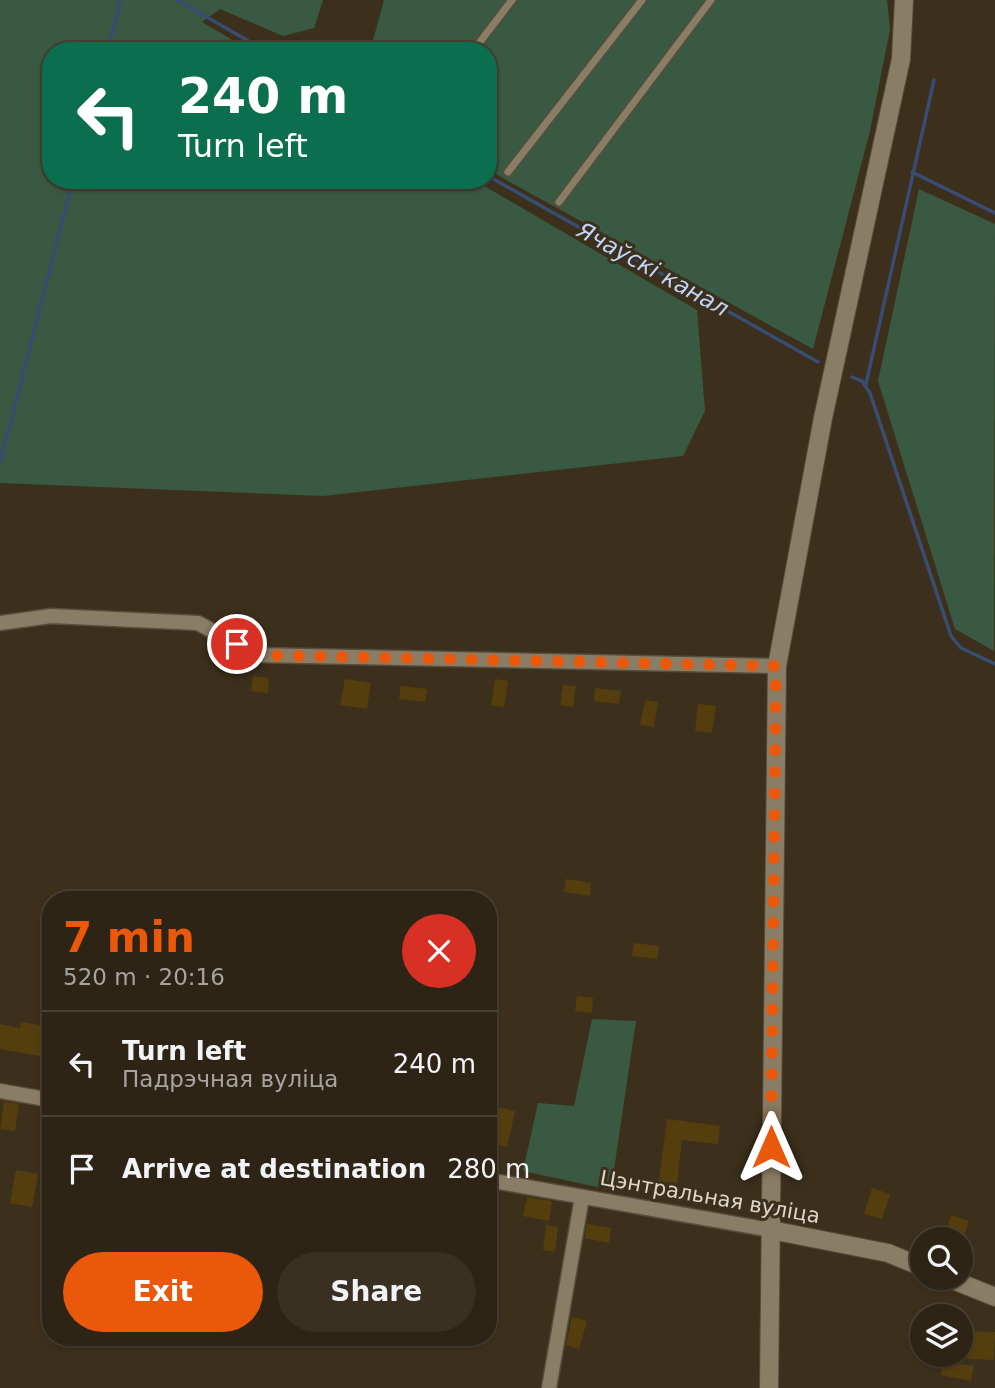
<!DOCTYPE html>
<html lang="en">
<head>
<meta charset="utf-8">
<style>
  body { margin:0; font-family:"DejaVu Sans",sans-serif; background:#393022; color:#f1f3f6; height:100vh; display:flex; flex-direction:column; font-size:26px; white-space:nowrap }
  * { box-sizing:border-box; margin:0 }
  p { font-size:23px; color:#a7a4a0 }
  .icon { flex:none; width:38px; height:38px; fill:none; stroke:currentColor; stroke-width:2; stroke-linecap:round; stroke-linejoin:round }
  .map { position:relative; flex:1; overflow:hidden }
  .details { position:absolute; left:42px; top:891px; width:455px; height:455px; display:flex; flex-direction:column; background:#2d2415; border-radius:28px; box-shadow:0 2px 5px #0004,0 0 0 2px #484134 }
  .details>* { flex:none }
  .guide { position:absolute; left:42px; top:42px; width:455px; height:147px; border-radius:28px; box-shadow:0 2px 5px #0004,0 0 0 2px #484134; background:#0b6e4f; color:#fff; overflow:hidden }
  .controls { position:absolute; left:910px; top:1227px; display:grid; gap:14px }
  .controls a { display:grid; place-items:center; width:63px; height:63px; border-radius:50%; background:#2d2415; box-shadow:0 2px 5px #0004,0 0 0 2px #484134; font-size:35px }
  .pin { position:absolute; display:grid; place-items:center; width:60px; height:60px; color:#fff; margin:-30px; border:4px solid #fff; border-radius:50%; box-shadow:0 2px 7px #0007 }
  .me { position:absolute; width:77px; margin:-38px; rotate:0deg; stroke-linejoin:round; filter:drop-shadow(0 0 5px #0008) }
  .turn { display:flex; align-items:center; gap:24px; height:147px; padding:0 21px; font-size:32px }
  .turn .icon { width:91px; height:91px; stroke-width:2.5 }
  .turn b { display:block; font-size:49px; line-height:60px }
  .round { display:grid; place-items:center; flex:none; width:74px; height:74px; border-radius:37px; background:#393022 }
  .summary { display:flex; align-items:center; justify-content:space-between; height:119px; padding:0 21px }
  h1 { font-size:42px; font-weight:700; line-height:52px; color:#ea580c }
  .cta { display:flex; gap:14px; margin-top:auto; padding:14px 21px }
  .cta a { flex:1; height:80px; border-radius:42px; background:#ea580c; color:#fff; font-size:28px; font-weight:700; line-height:80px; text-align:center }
  .cta a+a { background:#393022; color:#f1f3f6 }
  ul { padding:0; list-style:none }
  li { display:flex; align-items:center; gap:21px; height:105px; padding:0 21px; border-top:2px solid #484134 }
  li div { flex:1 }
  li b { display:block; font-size:26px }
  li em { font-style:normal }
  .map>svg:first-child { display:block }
  .green { fill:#395942 }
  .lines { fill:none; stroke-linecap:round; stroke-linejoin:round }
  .stream { stroke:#374d73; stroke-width:3.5 }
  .building { fill:#553e0e }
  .lane-casing { stroke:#574d3c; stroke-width:10 }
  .street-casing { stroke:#574d3c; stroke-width:17 }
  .secondary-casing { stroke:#574d3c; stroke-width:20 }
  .lane { stroke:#8a7d66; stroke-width:7 }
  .street { stroke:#8a7d66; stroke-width:14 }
  .secondary { stroke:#8a7d66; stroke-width:18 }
  .route { stroke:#ea580c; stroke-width:12; stroke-dasharray:0 21.6 }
  .labels { text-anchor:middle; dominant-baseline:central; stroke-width:6; stroke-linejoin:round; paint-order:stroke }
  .street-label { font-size:21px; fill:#ded7cb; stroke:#3c301c }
  .water-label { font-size:23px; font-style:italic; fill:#bed5fc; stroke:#3c301c }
</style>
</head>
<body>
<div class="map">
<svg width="995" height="1388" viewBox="0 0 995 1388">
  <rect width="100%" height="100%" fill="#3c301c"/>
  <!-- green -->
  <g class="green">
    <polygon points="0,0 323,0 314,28 283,36 220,9 202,22 251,51 51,51 51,180 474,180 697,310 705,411 683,456 323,496 0,483"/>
    <polygon points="384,0 887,0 890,29 870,131 813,349 488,170 488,51 370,51"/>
    <polygon points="919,189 995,224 994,651 955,629 878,381"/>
    <polygon points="592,1019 636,1021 611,1190 523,1171 538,1103 574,1106"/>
  </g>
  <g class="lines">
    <!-- stream -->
    <g class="stream">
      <polyline points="177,0 266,51"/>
      <polyline points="107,51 121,0"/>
      <polyline points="912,172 995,213"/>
      <polyline points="488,176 818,362"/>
      <polyline points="852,377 862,381 870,393 951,636 961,648 995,664"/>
      <polyline points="866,384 934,80"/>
      <polyline points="0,463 73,180"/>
    </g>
  </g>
  <!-- building -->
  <g class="building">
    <polygon points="253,676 269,678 268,693 251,691"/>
    <polygon points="345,679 371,683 367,709 340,705"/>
    <polygon points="495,679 508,681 504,707 491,705"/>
    <polygon points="563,685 576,686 573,707 560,705"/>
    <polygon points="401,686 427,689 425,702 399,699"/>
    <polygon points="595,688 621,691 619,704 594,701"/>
    <polygon points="645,700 658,702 654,727 640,725"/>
    <polygon points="698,704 716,706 712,733 695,731"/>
    <polygon points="566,879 591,883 590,896 564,892"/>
    <polygon points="634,943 659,946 657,959 632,956"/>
    <polygon points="577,996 593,998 592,1013 575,1011"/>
    <polygon points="21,1022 51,1027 51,1058 0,1049 0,1024 20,1028"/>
    <polygon points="4,1102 19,1104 15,1131 0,1129"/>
    <polygon points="497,1107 515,1111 507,1147 489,1143"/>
    <polygon points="667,1119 720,1126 718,1144 682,1140 677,1184 659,1181"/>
    <polygon points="16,1170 38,1174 32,1207 10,1203"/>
    <polygon points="872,1188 890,1194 882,1219 864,1214"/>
    <polygon points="527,1197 552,1201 549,1221 523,1216"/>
    <polygon points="951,1215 969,1221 963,1239 944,1239"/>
    <polygon points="587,1224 611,1228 609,1243 585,1238"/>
    <polygon points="546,1225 558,1227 555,1252 543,1250"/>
    <polygon points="572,1317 587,1321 579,1349 566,1345"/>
    <polygon points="968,1331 995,1332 994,1360 967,1359"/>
    <polygon points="943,1361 974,1366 971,1381 941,1375"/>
  </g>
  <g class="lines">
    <defs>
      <g id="lane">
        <polyline points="473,51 512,0"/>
        <polyline points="508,172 642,0"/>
        <polyline points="559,202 711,0"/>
      </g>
      <g id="street">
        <polyline points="0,623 51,616 198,623 256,655 777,666"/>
        <polyline points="0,1091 51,1100"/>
        <polyline points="488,1180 771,1230"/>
        <polyline points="549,1388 582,1197"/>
      </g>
      <g id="secondary">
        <polyline points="771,1230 888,1253 922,1267"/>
        <polyline points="948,1278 995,1297"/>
        <polyline points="769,1388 777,666 823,418 901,59 904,0"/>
      </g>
    </defs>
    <!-- lane casing -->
    <use href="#lane" class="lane-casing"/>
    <!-- street casing -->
    <use href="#street" class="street-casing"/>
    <!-- secondary casing -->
    <use href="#secondary" class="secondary-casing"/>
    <!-- lane -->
    <use href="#lane" class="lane"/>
    <!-- street -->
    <use href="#street" class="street"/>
    <!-- secondary -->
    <use href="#secondary" class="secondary"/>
  </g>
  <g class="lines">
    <!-- route -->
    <polyline class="route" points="237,644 256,655 776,666 771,1147"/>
  </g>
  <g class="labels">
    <!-- street labels -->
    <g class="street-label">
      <text transform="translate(710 1197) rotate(10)">Цэнтральная вуліца</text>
    </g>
    <!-- water labels -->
    <g class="water-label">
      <text transform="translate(653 269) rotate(29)">Ячаўскі канал</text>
    </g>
  </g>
</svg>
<div class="controls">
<a><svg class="icon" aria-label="search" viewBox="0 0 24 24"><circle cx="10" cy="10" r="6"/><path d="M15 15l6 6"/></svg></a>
<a><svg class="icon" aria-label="layers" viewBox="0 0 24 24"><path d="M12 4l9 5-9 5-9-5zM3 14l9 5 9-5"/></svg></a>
</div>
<div class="pin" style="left:237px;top:644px;background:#d93025"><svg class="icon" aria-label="arrive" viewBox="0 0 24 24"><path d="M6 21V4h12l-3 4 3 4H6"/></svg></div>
<svg class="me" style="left:771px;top:1147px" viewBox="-20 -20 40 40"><path d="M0-17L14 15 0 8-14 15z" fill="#ea580c" stroke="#fff" stroke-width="4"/></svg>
<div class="guide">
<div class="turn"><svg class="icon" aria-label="left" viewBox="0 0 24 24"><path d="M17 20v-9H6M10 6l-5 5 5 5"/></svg><div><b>240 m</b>Turn left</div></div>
</div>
<section class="details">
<div class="summary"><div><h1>7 min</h1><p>520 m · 20:16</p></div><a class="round" style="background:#d93025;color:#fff"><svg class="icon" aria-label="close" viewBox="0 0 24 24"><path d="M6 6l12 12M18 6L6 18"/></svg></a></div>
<ul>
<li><svg class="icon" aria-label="left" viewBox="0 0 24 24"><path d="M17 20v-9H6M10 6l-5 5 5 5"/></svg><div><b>Turn left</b><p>Падрэчная вуліца</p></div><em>240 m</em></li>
<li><svg class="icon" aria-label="arrive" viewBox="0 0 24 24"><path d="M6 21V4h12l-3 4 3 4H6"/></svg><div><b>Arrive at destination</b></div><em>280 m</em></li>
</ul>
<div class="cta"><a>Exit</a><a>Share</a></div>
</section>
</div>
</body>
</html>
